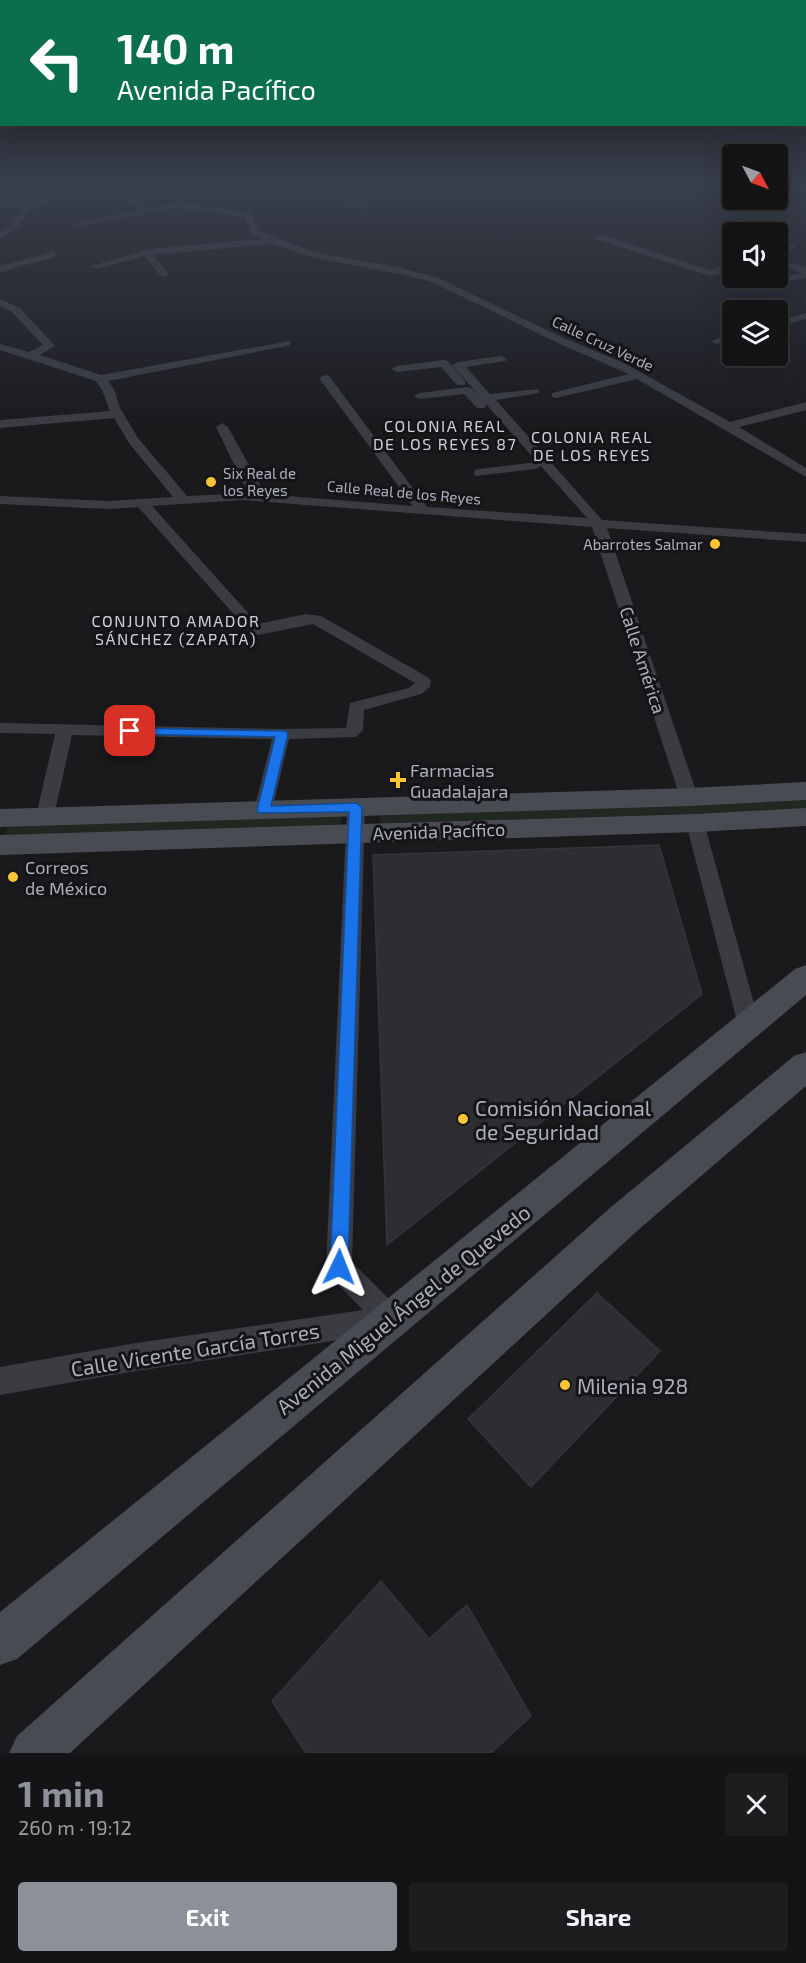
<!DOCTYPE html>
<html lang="en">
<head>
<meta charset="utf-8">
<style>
  body { margin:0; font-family:"Exo 2",sans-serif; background:#1d1d1f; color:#f1f3f6; height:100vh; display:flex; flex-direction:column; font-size:22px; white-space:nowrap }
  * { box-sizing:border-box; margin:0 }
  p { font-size:20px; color:#9d9ea1 }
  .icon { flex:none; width:33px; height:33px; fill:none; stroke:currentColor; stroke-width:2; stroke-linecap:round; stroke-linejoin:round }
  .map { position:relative; height:1753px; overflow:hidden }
  .details { display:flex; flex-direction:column; background:#141416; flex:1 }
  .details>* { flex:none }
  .top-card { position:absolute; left:0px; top:0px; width:807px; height:126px; box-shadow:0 6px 24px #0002,0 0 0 2px #333335; background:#0b6e4f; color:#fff; overflow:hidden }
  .needle { width:39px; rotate:131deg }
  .controls { position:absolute; left:722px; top:144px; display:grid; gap:12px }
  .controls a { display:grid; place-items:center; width:66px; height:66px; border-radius:6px; background:#141416; box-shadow:0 6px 24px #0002,0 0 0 2px #333335; font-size:30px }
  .pin { position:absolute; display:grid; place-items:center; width:51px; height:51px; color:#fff; margin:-26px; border-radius:12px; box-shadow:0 3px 9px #0006 }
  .me { position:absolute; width:66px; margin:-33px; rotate:2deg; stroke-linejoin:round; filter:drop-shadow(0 0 4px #0008) }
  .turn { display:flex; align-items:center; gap:21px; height:126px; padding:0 18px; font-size:27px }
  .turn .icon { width:78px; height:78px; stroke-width:2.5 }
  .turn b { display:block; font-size:42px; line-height:51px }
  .round { display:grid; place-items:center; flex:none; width:63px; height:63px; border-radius:6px; background:#1d1d1f }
  .summary { display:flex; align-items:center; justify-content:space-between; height:102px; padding:0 18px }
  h1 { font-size:36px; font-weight:700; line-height:45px; color:#8c9099 }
  .button { display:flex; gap:12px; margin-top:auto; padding:12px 18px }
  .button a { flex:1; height:69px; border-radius:6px; background:#8c9099; color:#fff; font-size:24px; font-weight:700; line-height:69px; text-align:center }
  .button a+a { background:#1d1d1f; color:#f1f3f6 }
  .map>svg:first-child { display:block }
  .green { fill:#202822 }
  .building { fill:#2e2d31; stroke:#353439; stroke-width:1.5 }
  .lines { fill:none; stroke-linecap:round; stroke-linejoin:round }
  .street { fill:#3b3c42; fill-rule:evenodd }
  .secondary { fill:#494b52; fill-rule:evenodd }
  .route { fill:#1a73e8; stroke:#114b97; stroke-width:1.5 }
  .poi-dot { fill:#fac535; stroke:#151518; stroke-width:2 }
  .labels { text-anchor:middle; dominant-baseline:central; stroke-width:6; stroke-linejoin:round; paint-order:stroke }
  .far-street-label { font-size:15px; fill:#acb0bd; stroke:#151518 }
  .far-poi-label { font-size:15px; fill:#acb0bd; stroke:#151518; text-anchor:start }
  .far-neighbourhood-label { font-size:16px; letter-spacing:1.5px; fill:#ced0d8; stroke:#151518 }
  .street-label { font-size:18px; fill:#acb0bd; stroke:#151518 }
  .poi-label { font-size:18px; fill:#acb0bd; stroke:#151518; text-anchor:start }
  .near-poi-label { font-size:21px; fill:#acb0bd; stroke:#151518; text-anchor:start }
  .near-street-label { font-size:21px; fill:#acb0bd; stroke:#151518 }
</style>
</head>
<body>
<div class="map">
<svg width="806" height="1753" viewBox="0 0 806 1753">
  <rect width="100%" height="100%" fill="#1a1a1d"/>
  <!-- green -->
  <g class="green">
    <polygon points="806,798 806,811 382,823 379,816"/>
    <polygon points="342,816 340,826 6,835 8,826"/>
  </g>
  <!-- building -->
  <g class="building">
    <polygon points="299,182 387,182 363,208 341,206 345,201 299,197"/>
    <polygon points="659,845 702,994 387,1245 373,855"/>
    <polygon points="597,1293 660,1351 531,1487 468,1419"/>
    <polygon points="381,1581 429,1639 467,1605 531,1716 491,1753 306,1753 272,1701"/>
  </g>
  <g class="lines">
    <!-- street -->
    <g class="street">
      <polygon points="16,182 28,182 16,186"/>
      <polygon points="83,182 104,182 149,208 178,202 252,213 258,230 313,252 401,268 438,278 568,340 622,362 730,422 806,402 806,410 739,427 806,468 806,477 637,379 556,398 552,397 552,393 629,374 560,344 432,282 400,274 311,257 273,244 153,255 169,274 164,277 161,276 145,256 96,269 91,266 150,249 263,239 251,233 245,217 178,208 75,227 75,223 140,210 94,183 29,211 15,230 0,239 0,232 9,226 24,207 0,206 0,200 34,203"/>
      <polygon points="754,225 767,232 757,232 751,230 751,226"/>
      <polygon points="599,234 710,270 732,264 732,270 710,276 596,239 594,237"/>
      <polygon points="777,238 794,246 796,248 777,256 777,250 783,248 777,245"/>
      <polygon points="52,252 55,253 55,257 0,272 0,266"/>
      <polygon points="777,257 806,268 806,278 768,284 768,280 802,273 777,263"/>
      <polygon points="0,299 20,308 55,346 40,355 101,375 290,341 290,345 286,346 108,381 114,389 120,408 138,438 187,496 248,493 216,427 222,423 228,427 260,485 262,494 413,506 319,378 325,375 329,376 427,507 587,518 541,466 535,469 475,476 474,473 475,470 480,469 537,462 486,404 485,408 477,408 464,394 420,399 414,396 420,393 467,387 471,388 481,398 452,365 458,362 501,356 507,359 505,361 466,367 490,394 539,389 539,393 496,400 602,520 806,534 806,542 607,528 698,797 695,801 683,801 680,797 592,527 242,500 152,506 258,624 306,614 321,616 429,678 431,681 430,687 421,694 364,710 363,730 356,737 289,739 272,810 270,814 263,816 256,814 254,810 272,739 72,735 54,816 52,820 45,822 38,820 36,816 55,734 0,733 0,723 282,729 346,728 350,703 409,688 415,683 313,624 258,635 248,630 138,507 109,509 0,504 0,496 109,501 173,497 129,443 114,418 0,428 0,420 110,411 102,390 96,381 0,350 0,344 29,352 43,345 12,312 0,306"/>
      <polygon points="806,313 806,319 777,327 777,321"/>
      <polygon points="732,334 732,340 716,344 711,341"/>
      <polygon points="444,360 448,361 465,381 465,385 457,385 441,367 397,372 391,369 397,366"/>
      <polygon points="356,801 362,803 365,807 352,1262 400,1310 404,1319 400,1328 391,1332 130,1372 0,1395 0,1367 130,1344 363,1310 330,1276 326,1267 347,807 350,803"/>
      <polygon points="695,817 702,819 704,823 760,1025 757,1031 749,1034 741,1031 738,1025 686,823 688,819"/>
    </g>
    <!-- secondary -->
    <g class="secondary">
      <polygon points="806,782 806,800 689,806 0,827 0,809 689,788"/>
      <polygon points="806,808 806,826 695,832 0,855 0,835 695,814"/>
      <polygon points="806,965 806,995 17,1659 0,1665 0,1612 795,969"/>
      <polygon points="806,1052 806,1086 637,1231 70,1753 9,1753 17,1736 611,1207 794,1056"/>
    </g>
  </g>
  <!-- sky -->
  <linearGradient id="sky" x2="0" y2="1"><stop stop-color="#0e0e10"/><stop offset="0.43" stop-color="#383e4c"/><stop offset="1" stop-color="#383e4c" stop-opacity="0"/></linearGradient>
  <rect width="806" height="428" fill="url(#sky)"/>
  <!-- route -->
  <polygon class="route" points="130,728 286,731 288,734 271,806 356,803 362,807 348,1267 346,1273 339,1275 333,1273 330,1267 349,812 259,813 257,810 275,737 126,734 126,729"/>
  <!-- markers -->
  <g class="poi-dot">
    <circle cx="211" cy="482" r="6"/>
    <circle cx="715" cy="544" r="6"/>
    <path d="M395 771h6v6h6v6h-6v6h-6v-6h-6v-6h6z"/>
    <circle cx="13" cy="877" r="6"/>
    <circle cx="463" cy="1119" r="6"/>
    <circle cx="565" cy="1385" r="6"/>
  </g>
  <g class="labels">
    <!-- far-street labels -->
    <g class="far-street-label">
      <text transform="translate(603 343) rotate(25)">Calle Cruz Verde</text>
      <text transform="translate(404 492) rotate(5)">Calle Real de los Reyes</text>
    </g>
    <!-- far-poi labels -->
    <g class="far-poi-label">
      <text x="223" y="473">Six Real de<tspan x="223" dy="17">los Reyes</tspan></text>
      <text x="703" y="544" text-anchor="end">Abarrotes Salmar</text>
    </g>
    <!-- far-neighbourhood labels -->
    <g class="far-neighbourhood-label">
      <text x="445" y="425">COLONIA REAL<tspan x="445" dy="18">DE LOS REYES 87</tspan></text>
      <text x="592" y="436">COLONIA REAL<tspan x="592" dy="18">DE LOS REYES</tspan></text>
      <text x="176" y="620">CONJUNTO AMADOR<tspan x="176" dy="18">SÁNCHEZ (ZAPATA)</tspan></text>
    </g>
    <!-- street labels -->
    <g class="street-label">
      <text transform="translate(643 660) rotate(72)">Calle América</text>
      <text transform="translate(439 831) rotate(-2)">Avenida Pacífico</text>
    </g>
    <!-- poi labels -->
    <g class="poi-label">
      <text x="410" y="770">Farmacias<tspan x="410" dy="21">Guadalajara</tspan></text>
      <text x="25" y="867">Correos<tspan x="25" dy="21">de México</tspan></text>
    </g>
    <!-- near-poi labels -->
    <g class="near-poi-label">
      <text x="475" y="1107">Comisión Nacional<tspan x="475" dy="24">de Seguridad</tspan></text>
      <text x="577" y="1385">Milenia 928</text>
    </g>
    <!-- near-street labels -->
    <g class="near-street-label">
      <text transform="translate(403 1309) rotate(-39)">Avenida Miguel Ángel de Quevedo</text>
      <text transform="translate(195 1349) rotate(-9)">Calle Vicente García Torres</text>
    </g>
  </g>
</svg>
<div class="controls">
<a><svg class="needle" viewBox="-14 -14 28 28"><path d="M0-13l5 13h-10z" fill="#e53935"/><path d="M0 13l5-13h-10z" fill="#9d9ea1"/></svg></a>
<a><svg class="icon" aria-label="sound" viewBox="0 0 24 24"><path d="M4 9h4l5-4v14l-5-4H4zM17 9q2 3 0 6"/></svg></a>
<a><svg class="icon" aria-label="layers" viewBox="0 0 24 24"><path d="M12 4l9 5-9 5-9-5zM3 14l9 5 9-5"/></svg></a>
</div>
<div class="pin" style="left:130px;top:731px;background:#d93025"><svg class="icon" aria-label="arrive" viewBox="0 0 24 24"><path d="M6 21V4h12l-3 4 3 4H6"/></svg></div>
<svg class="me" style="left:339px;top:1267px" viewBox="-20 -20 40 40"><path d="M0-17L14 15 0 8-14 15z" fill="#1a73e8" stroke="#fff" stroke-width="4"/></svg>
<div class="top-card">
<div class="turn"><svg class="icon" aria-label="left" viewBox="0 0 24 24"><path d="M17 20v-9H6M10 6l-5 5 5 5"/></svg><div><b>140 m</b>Avenida Pacífico</div></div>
</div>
</div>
<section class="details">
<div class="summary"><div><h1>1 min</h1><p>260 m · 19:12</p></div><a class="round"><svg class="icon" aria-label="close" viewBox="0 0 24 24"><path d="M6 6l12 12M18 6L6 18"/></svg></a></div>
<div class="button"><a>Exit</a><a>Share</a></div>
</section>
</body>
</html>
